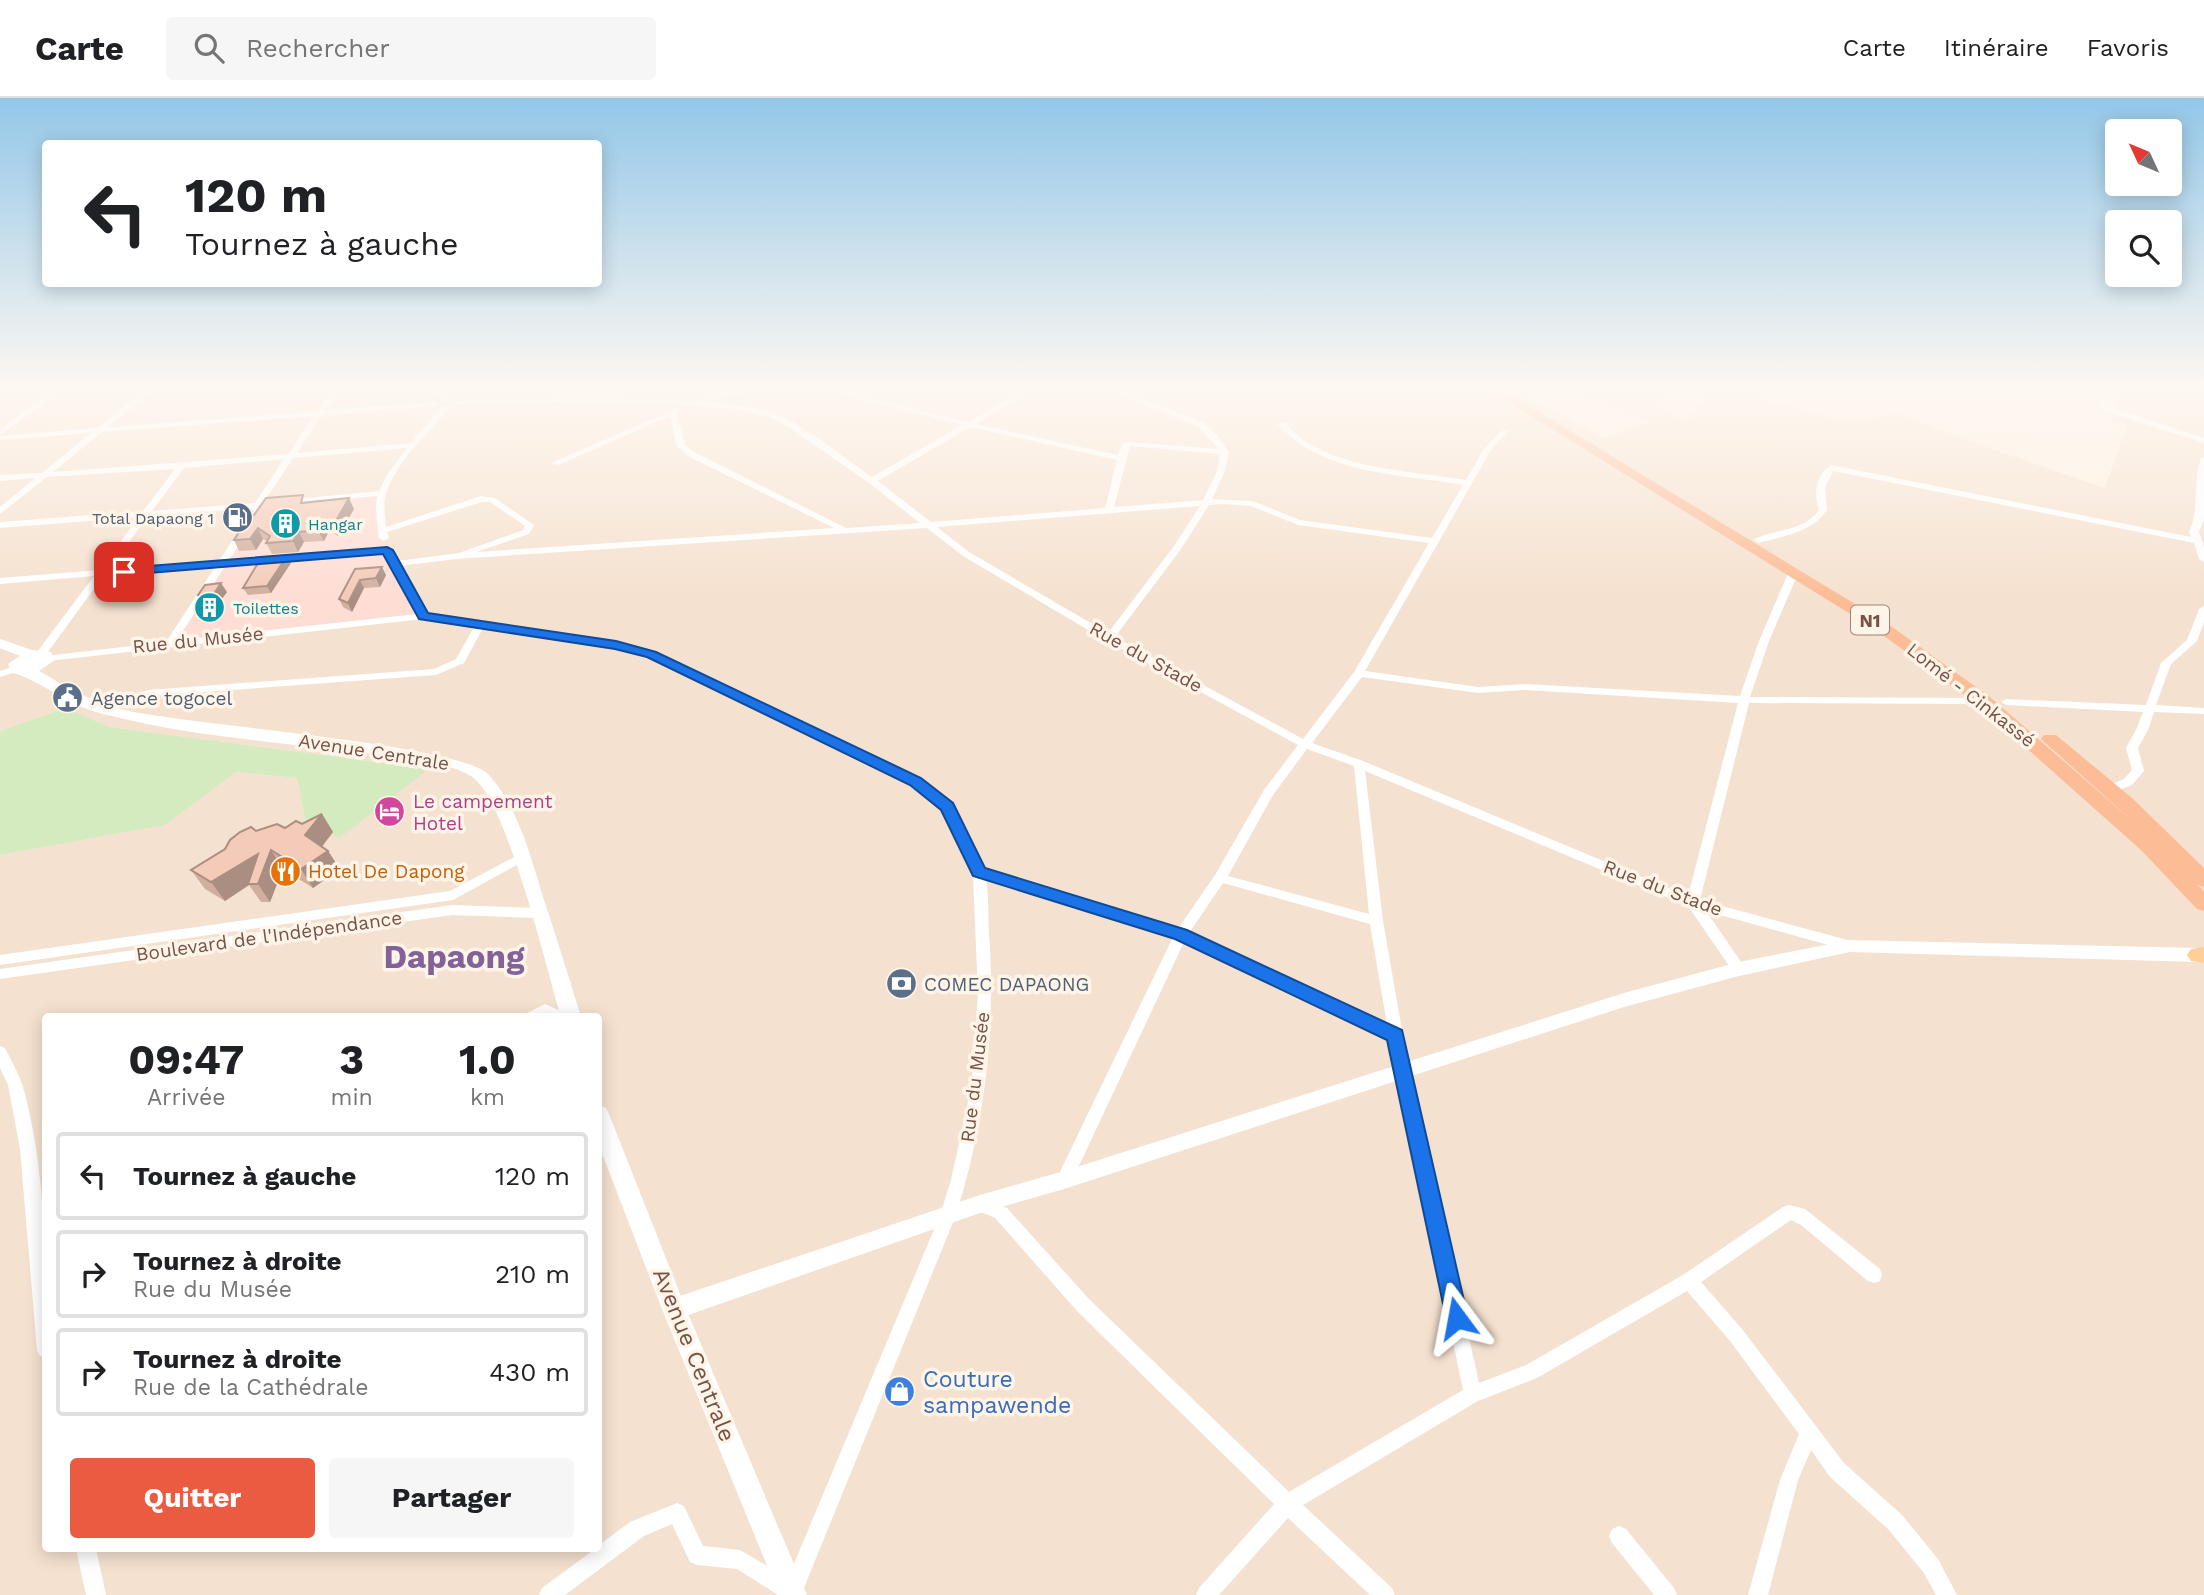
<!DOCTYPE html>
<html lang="fr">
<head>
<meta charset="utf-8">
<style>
  body { margin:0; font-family:"Work Sans",sans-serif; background:#f6f6f6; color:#202124; height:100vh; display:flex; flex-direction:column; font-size:26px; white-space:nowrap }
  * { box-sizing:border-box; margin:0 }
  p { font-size:23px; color:#757577 }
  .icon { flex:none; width:38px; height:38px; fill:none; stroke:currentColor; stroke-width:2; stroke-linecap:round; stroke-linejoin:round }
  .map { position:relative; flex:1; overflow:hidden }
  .details { position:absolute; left:42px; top:915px; width:560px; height:539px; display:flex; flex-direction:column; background:#fff; border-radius:7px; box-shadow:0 4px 18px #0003 }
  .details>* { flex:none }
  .guide { position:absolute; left:42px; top:42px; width:560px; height:147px; border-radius:7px; box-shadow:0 4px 18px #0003; background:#fff; color:#202124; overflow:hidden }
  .needle { width:46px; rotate:314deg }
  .controls { position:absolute; left:2105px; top:21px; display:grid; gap:14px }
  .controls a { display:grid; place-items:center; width:77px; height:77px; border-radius:7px; background:#fff; box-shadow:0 4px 18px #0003; font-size:35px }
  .pin { position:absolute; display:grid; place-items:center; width:60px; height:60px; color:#fff; margin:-30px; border-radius:14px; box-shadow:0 4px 10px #0006 }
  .me { position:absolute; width:77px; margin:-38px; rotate:347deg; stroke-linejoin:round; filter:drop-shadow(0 0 5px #0008) }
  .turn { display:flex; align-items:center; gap:24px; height:147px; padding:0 28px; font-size:32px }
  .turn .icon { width:91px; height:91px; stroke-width:2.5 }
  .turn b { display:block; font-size:49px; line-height:60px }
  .eta { display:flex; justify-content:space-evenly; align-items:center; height:119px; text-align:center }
  .eta b { font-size:42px; font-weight:700; line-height:49px }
  .action { display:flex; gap:14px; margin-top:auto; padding:14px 28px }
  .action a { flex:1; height:80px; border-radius:7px; background:#eb5b41; color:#fff; font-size:28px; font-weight:700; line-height:80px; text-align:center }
  .action a+a { background:#f6f6f6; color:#202124 }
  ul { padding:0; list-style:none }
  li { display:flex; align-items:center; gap:21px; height:88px; margin:0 14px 10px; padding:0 14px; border:4px solid #e0e0e0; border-radius:7px }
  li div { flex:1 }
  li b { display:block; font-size:26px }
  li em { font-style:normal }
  header { display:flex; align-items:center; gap:42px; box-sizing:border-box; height:98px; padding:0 35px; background:#fff; border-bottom:2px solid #e0e0e0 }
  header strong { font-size:33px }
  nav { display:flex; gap:38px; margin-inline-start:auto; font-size:24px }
  .search { width:490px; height:63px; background:#f6f6f6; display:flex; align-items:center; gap:18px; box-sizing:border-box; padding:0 24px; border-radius:7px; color:#757577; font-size:26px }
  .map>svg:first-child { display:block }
  .residential { fill:#f5e1cf; fill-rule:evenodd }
  .commercial { fill:#feddd4 }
  .green { fill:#d4ebbf }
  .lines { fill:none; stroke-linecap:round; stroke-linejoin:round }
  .minor { fill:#fff; fill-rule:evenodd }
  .tertiary { fill:#fff; fill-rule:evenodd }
  .secondary { fill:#fff; fill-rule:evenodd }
  .primary { fill:#fed097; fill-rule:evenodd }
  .trunk { fill:#fcbc96; fill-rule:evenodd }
  .wall { fill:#d1af9e }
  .shaded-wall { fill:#aa8e81 }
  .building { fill:#f3cbb8; stroke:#aa8e81; stroke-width:2 }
  .route { fill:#1a73e8; stroke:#114b97; stroke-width:2 }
  .labels { text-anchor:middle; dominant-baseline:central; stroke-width:7; stroke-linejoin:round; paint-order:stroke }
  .far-service-label { font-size:16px; fill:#4e5e75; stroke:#fff4e8; text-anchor:end }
  .far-culture-label { font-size:16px; fill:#0d838f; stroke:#fff4e8; text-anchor:start }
  .shield { fill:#fff4e8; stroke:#9e8477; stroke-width:2 }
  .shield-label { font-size:18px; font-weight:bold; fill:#755447 }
  .street-label { font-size:19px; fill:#755447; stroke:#fff4e8 }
  .service-label { font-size:19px; fill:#4e5e75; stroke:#fff4e8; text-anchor:start }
  .hotel-label { font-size:19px; fill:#b23c85; stroke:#fff4e8; text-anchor:start }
  .food-label { font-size:19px; fill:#c56008; stroke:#fff4e8; text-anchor:start }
  .near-street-label { font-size:23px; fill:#755447; stroke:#fff4e8 }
  .near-shop-label { font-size:23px; fill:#366cbe; stroke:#fff4e8; text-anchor:start }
  .town-label { font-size:33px; font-weight:bold; fill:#826298; stroke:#fff4e8 }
</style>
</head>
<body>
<header>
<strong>Carte</strong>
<div class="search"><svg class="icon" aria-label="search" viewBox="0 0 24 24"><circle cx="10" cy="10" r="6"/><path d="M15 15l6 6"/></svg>Rechercher</div>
<nav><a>Carte</a><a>Itinéraire</a><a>Favoris</a></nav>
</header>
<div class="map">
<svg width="2204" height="1497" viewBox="0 0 2204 1497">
  <rect width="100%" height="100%" fill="#fdf0e1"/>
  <!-- residential -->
  <path class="residential" d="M0,292H1517L1603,340L1649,324L1583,299L1592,292H1660L1662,309L1685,324L1710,294L1755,299L1850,325L1899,314L1938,332L2105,390L2127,327L2111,324L2120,292H2204V1497H0V757L165,727L236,674L297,680L305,721L429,671L109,629L66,610L0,633ZM46,919H598V1451H46Z"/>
  <!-- commercial -->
  <polygon class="commercial" points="379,396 383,448 418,517 171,544 224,465 258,407"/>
  <!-- green -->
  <polygon class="green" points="66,610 109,629 429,671 339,740 305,721 297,680 236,674 165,727 0,757 0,633"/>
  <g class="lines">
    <!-- minor -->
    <g class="minor">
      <polygon points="54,292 63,292 0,337 0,331"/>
      <path d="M144,292H153L108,329L317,313L331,292H339L325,312L435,304L439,306L435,308L322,317L297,355L411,345L442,308H448V312C427,337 396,363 386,396C383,406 385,418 386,429L481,398L495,400L534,427L529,436L476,454L834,430L688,358L677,348L670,318L558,367L551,365L678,310L682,312L677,315L685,347L694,354L846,430L920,425L869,385L790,330L769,319L739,312L692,307L598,303L454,307L453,305L457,303L598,299L694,303L725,293L759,292L755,294L726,297L703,304C726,306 750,308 773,315C803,325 845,361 872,379L962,327L827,292H840L968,324L1024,292H1033L976,326L1118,357L1123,345L1129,344L1219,351L1197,328L1108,292H1119L1203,324L1218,338L1229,354L1225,373L1212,401L1253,403L1300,422L1432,440L1463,387C1401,376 1322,377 1278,326L1285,324C1290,329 1295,336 1301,340C1343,372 1415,373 1466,382L1485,349L1504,331L1508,333L1491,352L1365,573L1478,589L1525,586L1740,598L1759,543L1789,473L1794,470L1797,471L1799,473L1769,543L1750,599L1984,600L1989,603L1984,606L1749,605L1700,802L1855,844L1857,848L1855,852L1850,853L1706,813L1746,871L1744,875H1734L1688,808L1365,673L1383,823L1403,938L1479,1285L1526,1267L1683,1177L1783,1109L1789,1107L1805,1111L1880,1171L1882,1177L1880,1183L1874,1185L1868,1183L1801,1127L1791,1122L1701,1184L1742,1231L1844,1365L1902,1417L1938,1461L1957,1497H1936L1924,1475L1888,1431L1830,1379L1811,1352L1798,1382L1768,1497H1748L1780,1382L1799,1336L1730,1243L1687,1193L1537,1280L1478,1303L1303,1407L1392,1490L1395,1497H1370L1288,1420L1219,1497H1196L1199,1490L1274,1406L1077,1213L995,1120L974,1111L972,1106L974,1101L980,1099L1007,1110L1089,1201L1289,1394L1463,1292L1390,941L1184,844L1070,1087L1064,1089L1058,1087L1056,1082L1173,839L986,781C989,798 988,817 989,835C996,931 985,1025 956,1117L801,1497H778L737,1471L697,1467L690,1464L672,1426L644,1438L565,1497H539L542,1490L595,1451H598V1448L630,1424L677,1405L684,1408L703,1448L740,1452L788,1480L940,1117L951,1082L967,1009L973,971L978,895L973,779L962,745L951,725L934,704L912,686L647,559L615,550L483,530L464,565L436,577L149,598L108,613H100L99,611L100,609L148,592L434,571L456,561L474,529L423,521L48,563L44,562V558H37V554L94,478L0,486V480L99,472L139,419L0,430V424L143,413L175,371L47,379L0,416V409L35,380L0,383V377L42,375L91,335L0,342V338L97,330ZM314,318L288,356L53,374L102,334ZM970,329L1117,362L1105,410L931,424L878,383ZM1130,348L1220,356L1217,373L1203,402L1114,409ZM407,350L388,375L379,393L264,404L293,360ZM284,361L255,405L152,413L184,370ZM377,398C375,412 377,426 379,440L384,443L389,440L387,434L482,404H490L525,428L523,432L459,455L397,463L394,459H388V466L417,516L177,542L225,468L387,455L392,452L387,449L229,462L248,433L243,430L240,431L219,463L109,471L148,418L251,410L255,414L260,409ZM1223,406L1251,408L1298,427L1429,445L1354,574L1303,641L1115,539L1181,451L1209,407ZM1200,408L1174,448L1108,535L969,454L937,429ZM927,430L963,458L1105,542L1298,647L1264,692L1215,777L1178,831L984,771C972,733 952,705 920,680L655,555L616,544L427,516L400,468L456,461ZM215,469L166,544L45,558L104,477ZM1362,579L1478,595L1525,592L1738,605L1688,798L1363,663L1312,645ZM1307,651L1354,668L1369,816L1228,778L1273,697ZM1223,785L1370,826L1387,927L1189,835Z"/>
      <polygon points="433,292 441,292 449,302 448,304 442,304"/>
      <polygon points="2093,292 2101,292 2106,304 2111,309 2204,340 2204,345 2105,313 2098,305"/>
      <path d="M2201,360H2204V421L2199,434L2204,449V464L2199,461L2194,445L1833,373L1825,390L1827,412C1811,435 1784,438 1758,445L1753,442C1774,430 1802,435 1819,412C1813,395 1816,377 1831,367L2191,439L2189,434C2200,410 2192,385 2201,360Z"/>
      <polygon points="2204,508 2204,524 2197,543 2171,566 2156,607 2204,610 2204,616 2154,614 2148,632 2138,650 2144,673 2132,687 2109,696 2103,692 2105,689 2124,681 2132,672 2126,650 2136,632 2143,614 2006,607 2001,604 2006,601 2146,607 2161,565 2187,542 2199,511"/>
      <polygon points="15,568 19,569 19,573 0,579 0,573"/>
      <polygon points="522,755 528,759 526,762 453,802 0,867 0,857 450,793"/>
      <polygon points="452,807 538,810 543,812 544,815 543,818 538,820 452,817 0,881 0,871"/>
      <polygon points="545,906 565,915 567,919 525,919 527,915"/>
      <path d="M0,948L5,950C11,962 19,976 23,989C47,1075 46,1171 46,1260L40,1258L37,1252L20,1051L8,987L0,970Z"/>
      <polygon points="1619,1428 1626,1431 1674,1490 1677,1497 1654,1497 1612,1445 1609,1438 1612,1431"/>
      <polygon points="76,1451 96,1451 106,1497 86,1497"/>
    </g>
    <!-- tertiary -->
    <polygon class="tertiary" points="1850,842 2198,850 2204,852 2204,862 2198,864 1850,854 1739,878 1624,909 1064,1091 980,1115 674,1222 666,1218 663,1211 666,1204 674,1200 980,1097 1064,1073 1624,895 1739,864"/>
    <!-- secondary -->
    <g class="secondary">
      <path d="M0,541L32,552L51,554L55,562L39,573C65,588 90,603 120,611C183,627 460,645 489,677C519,711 531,760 544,802C557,841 569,880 581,919H561C546,869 509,712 475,681C453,662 377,657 346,653C270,643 191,638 116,619C101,616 84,611 71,604C50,593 32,580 10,574L8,566L20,558L0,550Z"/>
      <polygon points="598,1007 606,1010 609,1016 686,1211 807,1497 779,1497 662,1211 598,1045"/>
    </g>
    <!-- primary -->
    <polygon class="primary" points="2204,849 2204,865 2191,863 2187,857 2191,851"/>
    <!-- trunk -->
    <polygon class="trunk" points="1489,292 1503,292 1888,526 1990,599 2136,726 2041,641 2044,637 2056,637 2132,700 2204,770 2204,789 2198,787 2204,793 2204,813 2197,811 2141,752 1978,607 1876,532"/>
  </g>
  <!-- wall -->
  <g class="wall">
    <polygon points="307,404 354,411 338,438 329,433 324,443 304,444 298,454 272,456 266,445 267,443 263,441 256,452 239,453 234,442 254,417"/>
    <polygon points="287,458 291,465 271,495 248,497 243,490"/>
    <polygon points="355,471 386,477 380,489 364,490 352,514 343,509 339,501"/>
    <polygon points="227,494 215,510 203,506 198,497"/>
    <polygon points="322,716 333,734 322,749 328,753 340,771 313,790 283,771 270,804 261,804 249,787 225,803 205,791 191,772 256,733 285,730 302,726"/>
  </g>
  <!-- shaded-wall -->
  <g class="shaded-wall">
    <polygon points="349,400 354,411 338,438 333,428"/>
    <polygon points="324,423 329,433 324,443 318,432"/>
    <polygon points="258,430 263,441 256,452 250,441"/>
    <polygon points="299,434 304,444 298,454 293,443"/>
    <polygon points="287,458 291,465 271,495 267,488"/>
    <polygon points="382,469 386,477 380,489 376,480"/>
    <polygon points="360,482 364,490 352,514 348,505"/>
    <polygon points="221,485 227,494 215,510 210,502"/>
    <polygon points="322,716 333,734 316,756 305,737"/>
    <polygon points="271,752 283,771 270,804 258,786 248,786 249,787 225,803 211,784 258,756"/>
    <polygon points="328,753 340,771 313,790 301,771"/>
  </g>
  <!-- building -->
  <g class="building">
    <polygon points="303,397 301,405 349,400 333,428 324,423 318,432 299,434 293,443 266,445 270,438 258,430 250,441 234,442 249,418 254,417 266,400"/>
    <polygon points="287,458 267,488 243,490 261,460"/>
    <polygon points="382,469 376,480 360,482 348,505 339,501 355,471"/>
    <polygon points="221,485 210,502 198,497 205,487"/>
    <polygon points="322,716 305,737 328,753 301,771 271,752 258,786 248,786 258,756 211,784 191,772 225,751 230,742 240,734 251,729 256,733 277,726 285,730 296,723 302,726"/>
  </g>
  <!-- sky -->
  <linearGradient id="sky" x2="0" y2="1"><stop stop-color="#93c7e8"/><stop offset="0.58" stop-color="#fef8f2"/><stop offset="1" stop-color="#fef8f2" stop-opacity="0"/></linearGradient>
  <rect width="2204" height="501" fill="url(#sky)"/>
  <!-- route -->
  <polygon class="route" points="387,449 393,452 428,515 616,543 656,554 921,680 953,705 985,770 1187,832 1402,932 1468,1220 1465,1228 1457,1231 1449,1228 1446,1220 1387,942 1175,841 973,778 941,712 910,687 647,559 615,551 419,521 383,456 124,477 118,474 124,470"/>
  <!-- icons -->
  <defs>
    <symbol id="fuel-disc" viewBox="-11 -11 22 22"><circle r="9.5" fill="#5c6f8a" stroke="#fff4e8"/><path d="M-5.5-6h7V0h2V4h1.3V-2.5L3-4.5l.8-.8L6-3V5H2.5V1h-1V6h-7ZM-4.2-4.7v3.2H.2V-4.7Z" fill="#fff"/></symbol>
    <symbol id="building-disc" viewBox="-11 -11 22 22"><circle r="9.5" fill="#0f9aa8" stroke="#fff4e8"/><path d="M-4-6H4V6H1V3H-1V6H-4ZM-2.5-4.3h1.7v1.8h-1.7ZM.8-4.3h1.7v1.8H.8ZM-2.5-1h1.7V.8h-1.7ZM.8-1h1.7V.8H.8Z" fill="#fff"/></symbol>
    <symbol id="civic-disc" viewBox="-11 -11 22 22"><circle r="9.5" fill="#5c6f8a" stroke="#fff4e8"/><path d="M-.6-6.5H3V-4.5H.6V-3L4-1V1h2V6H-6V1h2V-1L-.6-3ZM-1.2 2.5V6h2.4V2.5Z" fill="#fff"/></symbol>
    <symbol id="hotel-disc" viewBox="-11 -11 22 22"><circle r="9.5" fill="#d1479c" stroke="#fff4e8"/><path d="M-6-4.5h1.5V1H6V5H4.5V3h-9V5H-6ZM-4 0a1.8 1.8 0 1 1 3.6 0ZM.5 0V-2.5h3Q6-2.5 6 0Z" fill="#fff"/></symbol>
    <symbol id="restaurant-disc" viewBox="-11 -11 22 22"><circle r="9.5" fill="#e8710a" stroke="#fff4e8"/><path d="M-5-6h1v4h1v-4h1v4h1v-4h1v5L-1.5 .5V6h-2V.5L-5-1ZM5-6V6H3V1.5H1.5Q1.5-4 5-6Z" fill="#fff"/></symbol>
    <symbol id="bank-disc" viewBox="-11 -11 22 22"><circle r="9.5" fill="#5c6f8a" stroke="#fff4e8"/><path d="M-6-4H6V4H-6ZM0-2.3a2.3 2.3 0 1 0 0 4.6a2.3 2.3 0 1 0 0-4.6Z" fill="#fff"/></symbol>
    <symbol id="shop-disc" viewBox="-11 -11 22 22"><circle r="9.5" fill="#3f7fe0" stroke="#fff4e8"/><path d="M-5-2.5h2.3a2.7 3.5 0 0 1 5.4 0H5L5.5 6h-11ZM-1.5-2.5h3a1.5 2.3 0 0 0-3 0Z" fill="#fff"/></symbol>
  </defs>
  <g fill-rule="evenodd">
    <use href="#fuel-disc" x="220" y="402" width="35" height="35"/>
    <use href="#building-disc" x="268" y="408" width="35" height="35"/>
    <use href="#building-disc" x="192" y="492" width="35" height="35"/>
    <use href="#civic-disc" x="50" y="582" width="35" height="35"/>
    <use href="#hotel-disc" x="372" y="696" width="35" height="35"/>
    <use href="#restaurant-disc" x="268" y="756" width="35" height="35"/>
    <use href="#bank-disc" x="884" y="868" width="35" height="35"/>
    <use href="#shop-disc" x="882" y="1276" width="35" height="35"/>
  </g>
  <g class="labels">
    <!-- far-service labels -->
    <g class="far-service-label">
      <text x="214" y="420">Total Dapaong 1</text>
    </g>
    <!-- far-culture labels -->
    <g class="far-culture-label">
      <text x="308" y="426">Hangar</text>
      <text x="233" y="510">Toilettes</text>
    </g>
    <!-- shield labels -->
    <rect class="shield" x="1851" y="507.5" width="38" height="29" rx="5"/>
    <g class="shield-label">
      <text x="1870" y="522">N1</text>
    </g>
    <!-- street labels -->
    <g class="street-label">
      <text transform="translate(198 542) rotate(-6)">Rue du Musée</text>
      <text transform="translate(1146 559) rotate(29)">Rue du Stade</text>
      <text transform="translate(1971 597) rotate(38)">Lomé - Cinkassé</text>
      <text transform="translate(374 654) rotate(9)">Avenue Centrale</text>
      <text transform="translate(1663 790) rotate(21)">Rue du Stade</text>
      <text transform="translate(269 838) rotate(-8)">Boulevard de l'Indépendance</text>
      <text transform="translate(975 979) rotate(-83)">Rue du Musée</text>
    </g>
    <!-- service labels -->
    <g class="service-label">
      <text x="91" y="600">Agence togocel</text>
      <text x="924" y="886">COMEC DAPAONG</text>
    </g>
    <!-- hotel labels -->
    <g class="hotel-label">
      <text x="413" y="703">Le campement<tspan x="413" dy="22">Hotel</tspan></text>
    </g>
    <!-- food labels -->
    <g class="food-label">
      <text x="308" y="773">Hotel De Dapong</text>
    </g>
    <!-- near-street labels -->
    <g class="near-street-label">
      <text transform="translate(694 1257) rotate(68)">Avenue Centrale</text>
    </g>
    <!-- near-shop labels -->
    <g class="near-shop-label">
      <text x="923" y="1281">Couture<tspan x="923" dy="26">sampawende</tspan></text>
    </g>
    <!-- town labels -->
    <g class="town-label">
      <text x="454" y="858">Dapaong</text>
    </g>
  </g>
</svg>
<div class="controls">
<a><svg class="needle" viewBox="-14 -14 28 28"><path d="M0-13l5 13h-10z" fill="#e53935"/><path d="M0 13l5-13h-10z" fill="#757577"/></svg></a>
<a><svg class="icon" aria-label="search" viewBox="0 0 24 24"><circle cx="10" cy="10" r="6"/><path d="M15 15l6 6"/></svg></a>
</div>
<div class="pin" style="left:124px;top:474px;background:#d93025"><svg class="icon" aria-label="arrive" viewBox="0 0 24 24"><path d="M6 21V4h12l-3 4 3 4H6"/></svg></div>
<svg class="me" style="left:1457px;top:1220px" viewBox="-20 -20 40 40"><path d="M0-17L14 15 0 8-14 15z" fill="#1a73e8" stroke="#fff" stroke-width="4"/></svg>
<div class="guide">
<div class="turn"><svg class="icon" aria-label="left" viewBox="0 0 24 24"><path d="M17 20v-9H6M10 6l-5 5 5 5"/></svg><div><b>120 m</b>Tournez à gauche</div></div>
</div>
<section class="details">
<div class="eta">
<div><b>09:47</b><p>Arrivée</p></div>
<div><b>3</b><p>min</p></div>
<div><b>1.0</b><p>km</p></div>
</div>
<ul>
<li><svg class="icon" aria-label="left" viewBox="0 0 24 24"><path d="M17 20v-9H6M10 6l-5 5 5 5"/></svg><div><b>Tournez à gauche</b></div><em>120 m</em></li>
<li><svg class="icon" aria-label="right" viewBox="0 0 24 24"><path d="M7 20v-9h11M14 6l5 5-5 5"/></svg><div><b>Tournez à droite</b><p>Rue du Musée</p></div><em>210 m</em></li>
<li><svg class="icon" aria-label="right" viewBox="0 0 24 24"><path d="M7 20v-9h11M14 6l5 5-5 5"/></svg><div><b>Tournez à droite</b><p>Rue de la Cathédrale</p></div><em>430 m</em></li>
</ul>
<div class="action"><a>Quitter</a><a>Partager</a></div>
</section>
</div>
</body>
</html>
